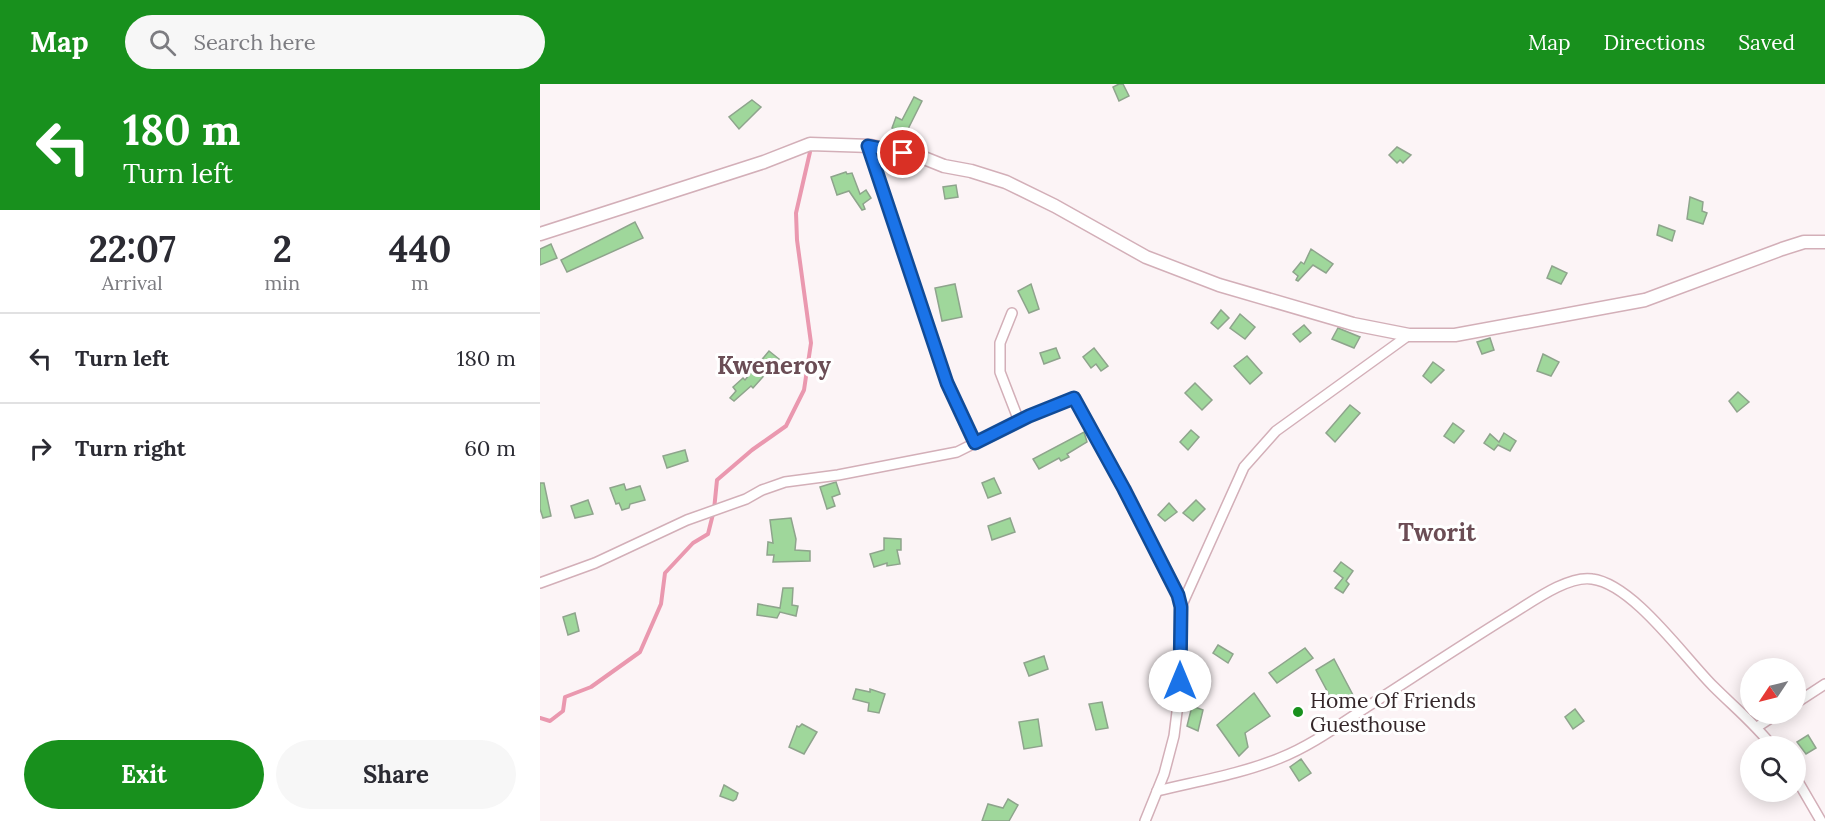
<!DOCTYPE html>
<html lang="en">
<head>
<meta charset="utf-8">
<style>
  body { margin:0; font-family:Lora,serif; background:#f7f7f7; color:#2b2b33; height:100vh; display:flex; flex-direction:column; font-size:22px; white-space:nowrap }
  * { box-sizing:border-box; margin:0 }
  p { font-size:20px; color:#7c7c81 }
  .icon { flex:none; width:33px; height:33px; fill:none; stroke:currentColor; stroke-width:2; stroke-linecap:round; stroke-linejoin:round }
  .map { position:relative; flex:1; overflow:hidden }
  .sheet { display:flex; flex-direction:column; background:#fff; width:540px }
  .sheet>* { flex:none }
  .guide { background:#18901d; color:#fff; overflow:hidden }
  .needle { width:39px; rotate:235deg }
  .tools { position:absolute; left:1200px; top:574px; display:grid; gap:12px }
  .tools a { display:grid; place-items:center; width:66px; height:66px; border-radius:50%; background:#fff; box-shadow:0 3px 15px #0003; font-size:30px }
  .pin { position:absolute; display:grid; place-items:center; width:51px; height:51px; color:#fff; margin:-26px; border:3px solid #fff; border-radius:50%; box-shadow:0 2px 6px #0007 }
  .me { position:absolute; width:66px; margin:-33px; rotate:0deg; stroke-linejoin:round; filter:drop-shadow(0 0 4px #0008) }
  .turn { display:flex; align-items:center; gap:21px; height:126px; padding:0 24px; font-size:27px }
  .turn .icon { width:78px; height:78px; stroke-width:2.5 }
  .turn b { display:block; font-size:42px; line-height:51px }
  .eta { display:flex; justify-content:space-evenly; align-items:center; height:102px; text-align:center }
  .eta b { font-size:36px; font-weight:700; line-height:42px }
  .button { display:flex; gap:12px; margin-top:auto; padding:12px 24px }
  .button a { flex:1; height:69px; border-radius:36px; background:#18901d; color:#fff; font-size:24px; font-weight:700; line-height:69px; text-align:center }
  .button a+a { background:#f7f7f7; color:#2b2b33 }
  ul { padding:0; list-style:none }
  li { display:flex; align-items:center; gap:18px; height:90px; padding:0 24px; border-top:2px solid #e1e1e2 }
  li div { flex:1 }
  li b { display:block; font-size:22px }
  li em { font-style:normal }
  header { display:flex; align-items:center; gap:36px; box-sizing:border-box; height:84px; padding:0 30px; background:#18901d; color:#fff }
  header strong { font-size:28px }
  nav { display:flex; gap:33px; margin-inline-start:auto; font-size:21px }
  .search { width:420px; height:54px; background:#f7f7f7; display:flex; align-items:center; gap:15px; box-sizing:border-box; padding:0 21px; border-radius:33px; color:#7c7c81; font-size:22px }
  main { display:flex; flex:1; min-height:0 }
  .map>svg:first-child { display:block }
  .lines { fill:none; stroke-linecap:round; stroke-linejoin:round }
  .stream { stroke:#ea98af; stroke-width:4 }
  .building { fill:#9fd79b; stroke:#8ea48c; stroke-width:1.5 }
  .minor-casing { stroke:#d3afb8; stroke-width:12 }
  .tertiary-casing { stroke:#d3afb8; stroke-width:15 }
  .minor { stroke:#fff; stroke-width:9 }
  .tertiary { stroke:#fff; stroke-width:12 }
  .route-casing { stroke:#114b97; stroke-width:15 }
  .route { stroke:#1a73e8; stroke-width:10 }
  .poi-dot { fill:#18901d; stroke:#fff; stroke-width:2 }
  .labels { text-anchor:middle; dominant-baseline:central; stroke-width:6; stroke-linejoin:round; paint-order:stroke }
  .poi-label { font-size:21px; fill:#35272a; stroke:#fff; text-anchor:start }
  .quarter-label { font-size:24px; font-weight:bold; fill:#6b4d55; stroke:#fff }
</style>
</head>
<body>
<header>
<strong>Map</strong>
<div class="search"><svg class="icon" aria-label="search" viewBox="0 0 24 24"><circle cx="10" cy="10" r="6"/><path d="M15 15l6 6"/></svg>Search here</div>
<nav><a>Map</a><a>Directions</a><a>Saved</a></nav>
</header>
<main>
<section class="sheet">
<div class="guide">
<div class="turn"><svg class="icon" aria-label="left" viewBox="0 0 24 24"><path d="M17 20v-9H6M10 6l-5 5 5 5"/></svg><div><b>180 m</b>Turn left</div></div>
</div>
<div class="eta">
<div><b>22:07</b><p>Arrival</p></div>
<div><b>2</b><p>min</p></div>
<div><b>440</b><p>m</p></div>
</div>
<ul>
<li><svg class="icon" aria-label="left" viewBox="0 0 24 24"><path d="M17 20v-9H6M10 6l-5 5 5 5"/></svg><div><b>Turn left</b></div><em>180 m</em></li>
<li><svg class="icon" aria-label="right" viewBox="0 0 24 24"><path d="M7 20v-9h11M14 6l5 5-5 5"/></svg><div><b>Turn right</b></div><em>60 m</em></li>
</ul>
<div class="button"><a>Exit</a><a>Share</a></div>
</section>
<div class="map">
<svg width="1285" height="737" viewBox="0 0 1285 737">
  <rect width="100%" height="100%" fill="#fcf4f6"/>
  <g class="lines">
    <!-- stream -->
    <polyline class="stream" points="0,634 10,637 23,627 25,613 51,603 100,568 121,520 125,489 153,459 168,450 174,426 177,396 212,366 246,342 264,306 271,259 257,156 256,129 270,68"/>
  </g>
  <!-- building -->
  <g class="building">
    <polygon points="579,0 583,0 589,12 579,17 573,3"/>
    <polygon points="374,13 382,17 366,49 352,44 356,33 362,36"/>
    <polygon points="212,16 221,23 199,45 189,33"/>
    <polygon points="857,63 871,71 863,79 860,76 857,79 849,71"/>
    <polygon points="306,88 307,90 312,89 320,110 326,106 331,114 323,120 325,125 322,126 309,107 297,111 291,93"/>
    <polygon points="416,101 418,113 405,115 403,103"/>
    <polygon points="1150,113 1163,118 1162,127 1167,129 1163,140 1147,135"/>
    <polygon points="95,138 103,154 27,188 21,176"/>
    <polygon points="1119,141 1135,147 1132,157 1117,151"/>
    <polygon points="11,160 17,174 0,181 0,165"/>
    <polygon points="771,165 793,180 786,189 773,181 758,197 756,196 758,192 753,188 761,178 764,180"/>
    <polygon points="1012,182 1027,189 1021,200 1007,194"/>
    <polygon points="415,200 422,233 402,237 395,204"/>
    <polygon points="491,200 499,225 489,229 478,207"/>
    <polygon points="681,226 689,234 678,245 671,239"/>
    <polygon points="700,230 715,243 705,255 690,244"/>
    <polygon points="764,241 771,249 760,258 753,250"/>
    <polygon points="798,244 820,253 814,264 792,255"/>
    <polygon points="950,254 954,266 942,270 937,258"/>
    <polygon points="516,264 520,274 504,280 500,269"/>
    <polygon points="554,264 568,282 561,287 556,280 551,284 543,273"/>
    <polygon points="229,267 239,275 213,304 211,302 194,317 190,314 196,307 193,303 203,294 205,296"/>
    <polygon points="1003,270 1019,278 1011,292 997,287"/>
    <polygon points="707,272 722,289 710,300 694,282"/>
    <polygon points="893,278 904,286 891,299 883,292"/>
    <polygon points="655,299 672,316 662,326 645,309"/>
    <polygon points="1198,308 1209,318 1197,328 1189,317"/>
    <polygon points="810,321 820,329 795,358 786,349"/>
    <polygon points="913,339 924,347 914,359 904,352"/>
    <polygon points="651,346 659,353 648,366 640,358"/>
    <polygon points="544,348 547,358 527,370 529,373 521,377 519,374 499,385 493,375"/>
    <polygon points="964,349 976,357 970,367 958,361 954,366 944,359 950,350 959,358"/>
    <polygon points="145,366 148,377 127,384 123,372"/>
    <polygon points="454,394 461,409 448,414 442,399"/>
    <polygon points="296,398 300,410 292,413 295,422 287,425 280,403"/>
    <polygon points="0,399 4,399 11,432 3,434 0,425"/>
    <polygon points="84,400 86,406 100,402 105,416 90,420 89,424 82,426 79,419 76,420 70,404"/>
    <polygon points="48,416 53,430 35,434 31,422"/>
    <polygon points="656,416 665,425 653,437 643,429"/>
    <polygon points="629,419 637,428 625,437 618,431"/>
    <polygon points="251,434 256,455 255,466 270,467 270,477 233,478 234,471 227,471 228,458 233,459 230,436"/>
    <polygon points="470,434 475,448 452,456 448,442"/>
    <polygon points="344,454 361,455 361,466 357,466 360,480 347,482 347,479 334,483 330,470 344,466"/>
    <polygon points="801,478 813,487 806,497 809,500 803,509 795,504 803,494 794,487"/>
    <polygon points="243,504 253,504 252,521 258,522 256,532 240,528 237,534 217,531 218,520 240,524"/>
    <polygon points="35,529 39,547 28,551 23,533"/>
    <polygon points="678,561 693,570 688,579 673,569"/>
    <polygon points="765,564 773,574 737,599 729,589"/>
    <polygon points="504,572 508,585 489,592 484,579"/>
    <polygon points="794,575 814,613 800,620 798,615 793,618 776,586"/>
    <polygon points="653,584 667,585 667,600 653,600"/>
    <polygon points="316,605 330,608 330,605 345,610 339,629 328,627 329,619 313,615"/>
    <polygon points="714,609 730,632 705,649 708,663 699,672 677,641"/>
    <polygon points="562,618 568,644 556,646 549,620"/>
    <polygon points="652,622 663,626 658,647 647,642"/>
    <polygon points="1035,625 1044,637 1033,645 1025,633"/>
    <polygon points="498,635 502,662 484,665 479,638"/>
    <polygon points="262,640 277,648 264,670 249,663 257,642 259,643"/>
    <polygon points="1268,651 1276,664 1266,670 1257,658"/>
    <polygon points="761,675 771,689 759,697 750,683"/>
    <polygon points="184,701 198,709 196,715 193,717 180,712"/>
    <polygon points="468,715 478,721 469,737 442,737 448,720 463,724"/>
  </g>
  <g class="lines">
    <defs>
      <g id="minor">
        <polyline points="328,62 407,299 435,359"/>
        <polyline points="472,229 460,259 460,288 479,337"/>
        <polyline points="0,499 55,479 147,436 206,415 222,406 245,398 298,391 417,368 489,332 534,314 584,405 638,511 641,523"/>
        <polyline points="1256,619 1285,600"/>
        <polyline points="1217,643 1237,630"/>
        <polyline points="1256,694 1281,737"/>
        <path d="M617,707C658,697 701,690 740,674C773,661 803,638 833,619C878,590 922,561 967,533C989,520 1027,491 1052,495C1093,500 1144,573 1173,602C1193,622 1215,640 1233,663"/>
        <polyline points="605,737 624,690 634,652 641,596 641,523 704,383 736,347 869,251"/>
      </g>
      <polyline id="tertiary" points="0,150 224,78 270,60 331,62 379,72 404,82 431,87 466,98 515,122 606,173 679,201 813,240 869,251 915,251 1105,216 1242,165 1264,158 1285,158"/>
    </defs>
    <!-- minor casing -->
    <use href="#minor" class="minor-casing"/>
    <!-- tertiary casing -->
    <use href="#tertiary" class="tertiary-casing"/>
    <!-- minor -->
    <use href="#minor" class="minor"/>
    <!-- tertiary -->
    <use href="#tertiary" class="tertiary"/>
  </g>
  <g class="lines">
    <defs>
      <polyline id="route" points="363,69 328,62 407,299 435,359 489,332 534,314 584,405 638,511 641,523 640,597"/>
    </defs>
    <!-- route casing -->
    <use href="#route" class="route-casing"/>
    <!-- route -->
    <use href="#route" class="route"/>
  </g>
  <!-- markers -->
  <circle class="poi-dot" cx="758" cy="628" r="6"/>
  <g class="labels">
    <!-- poi labels -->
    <g class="poi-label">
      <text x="770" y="616">Home Of Friends<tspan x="770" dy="24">Guesthouse</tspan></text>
    </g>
    <!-- quarter labels -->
    <g class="quarter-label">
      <text x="234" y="281">Kweneroy</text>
      <text x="897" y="448">Tworit</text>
    </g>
  </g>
</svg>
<div class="tools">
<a><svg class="needle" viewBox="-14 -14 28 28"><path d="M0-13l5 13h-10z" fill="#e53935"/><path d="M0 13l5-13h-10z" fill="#7c7c81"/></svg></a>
<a><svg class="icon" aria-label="search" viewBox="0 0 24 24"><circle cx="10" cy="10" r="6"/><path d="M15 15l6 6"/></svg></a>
</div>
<div class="pin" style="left:363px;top:69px;background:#d93025"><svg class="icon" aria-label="arrive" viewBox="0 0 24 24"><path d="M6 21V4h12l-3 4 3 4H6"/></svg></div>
<svg class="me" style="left:640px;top:597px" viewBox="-20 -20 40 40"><circle r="19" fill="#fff"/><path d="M0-13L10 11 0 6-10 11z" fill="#1a73e8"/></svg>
</div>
</main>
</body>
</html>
